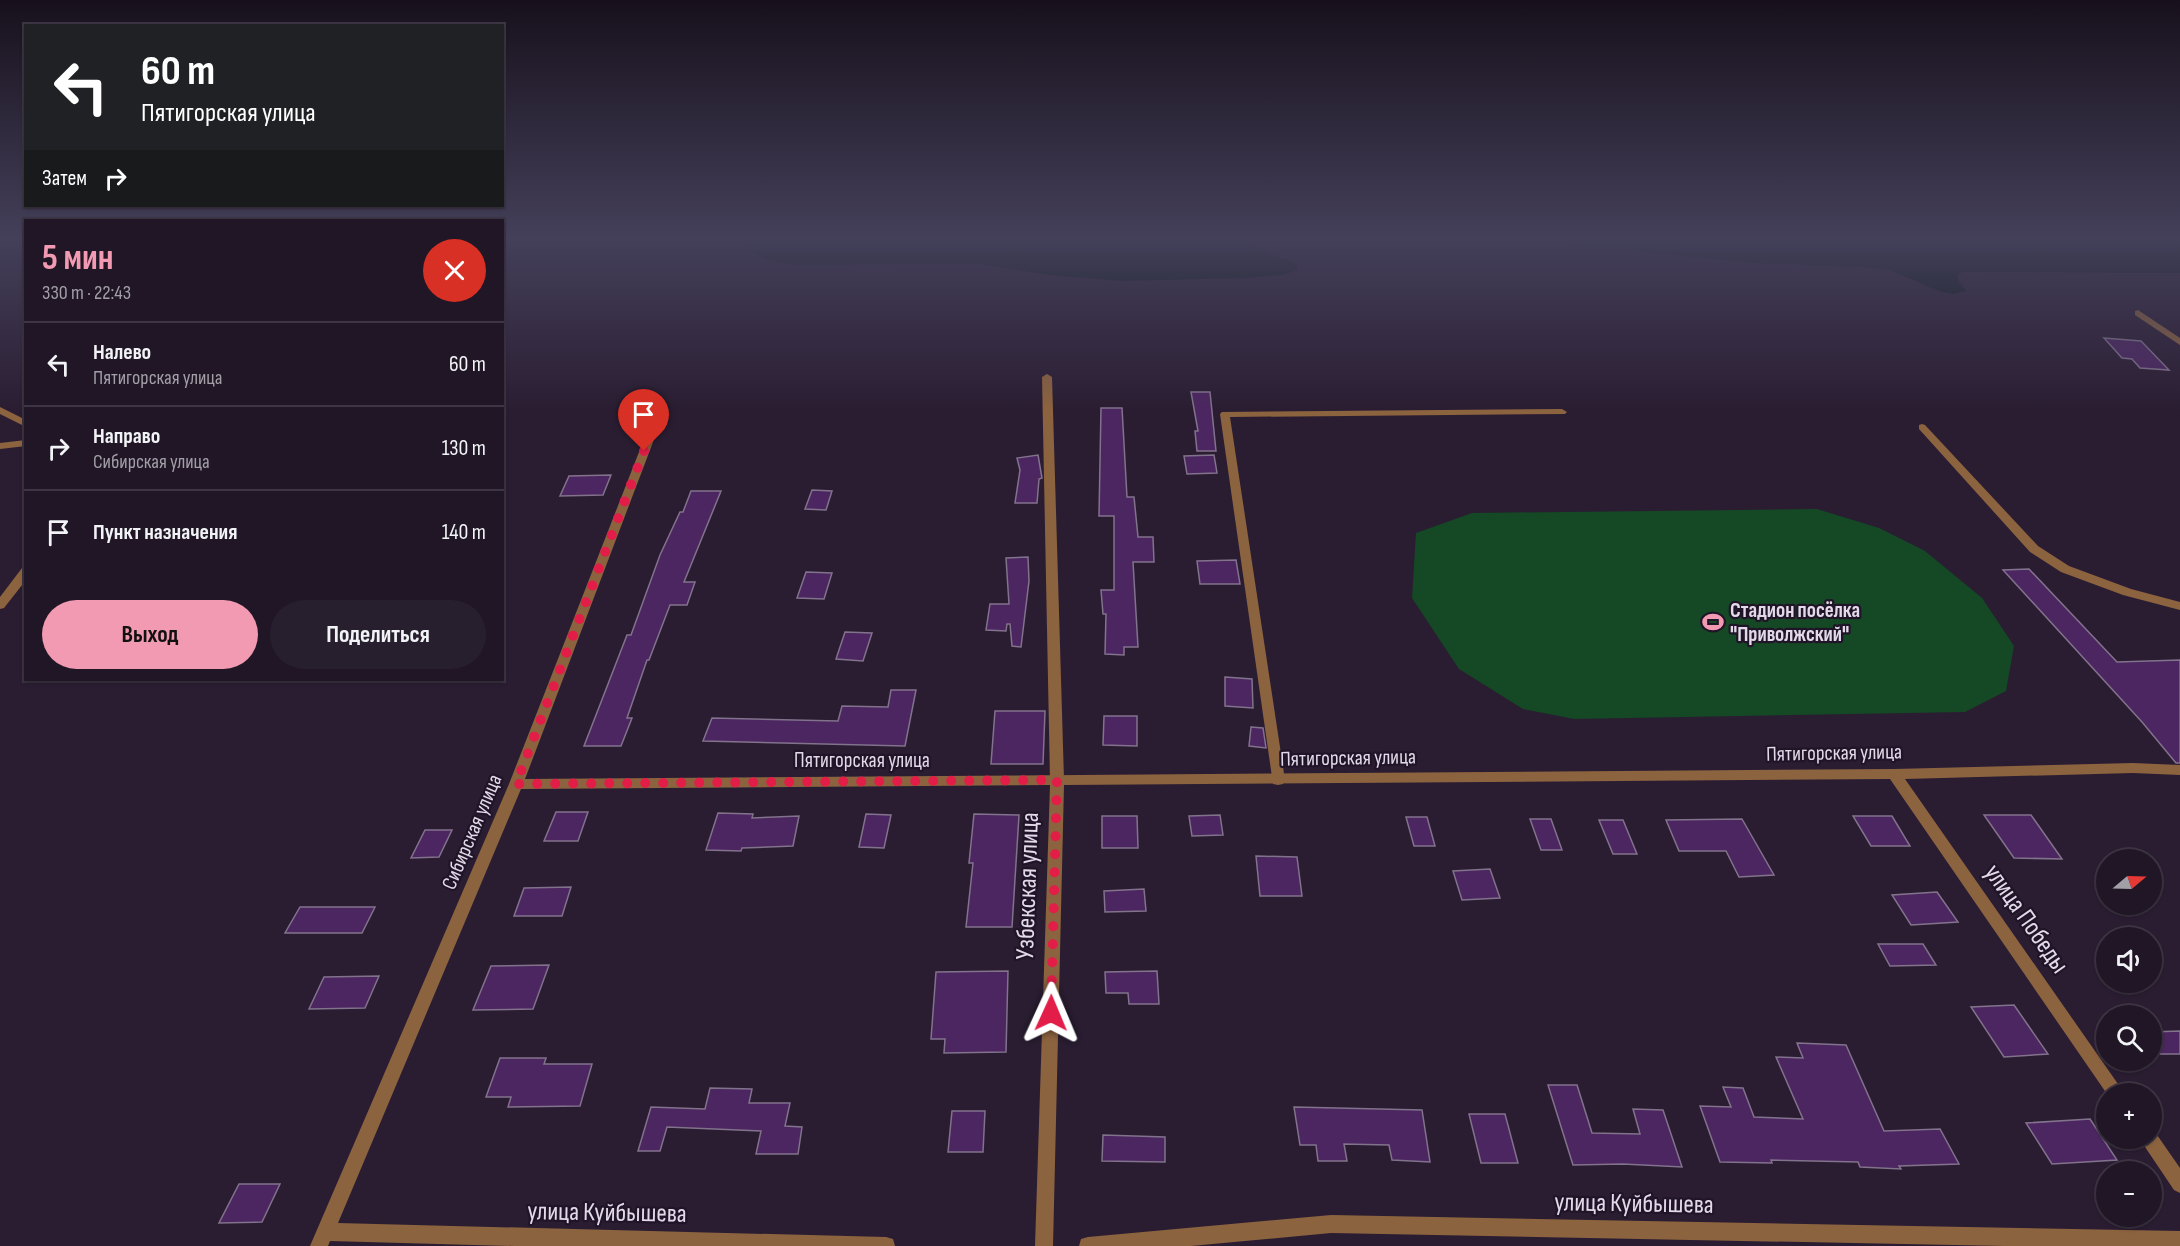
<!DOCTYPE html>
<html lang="ru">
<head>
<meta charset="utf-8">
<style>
  body { margin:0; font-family:"Sofia Sans Condensed",sans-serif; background:#281f2e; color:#f1f3f6; height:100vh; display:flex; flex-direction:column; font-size:22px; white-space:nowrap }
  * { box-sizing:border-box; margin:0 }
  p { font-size:20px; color:#a29fa7 }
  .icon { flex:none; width:33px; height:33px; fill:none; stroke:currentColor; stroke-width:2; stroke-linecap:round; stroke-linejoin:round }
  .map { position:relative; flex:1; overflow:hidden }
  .details { position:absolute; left:24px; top:219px; width:480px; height:462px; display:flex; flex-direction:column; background:#201626; border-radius:0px; box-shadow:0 2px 4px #0004,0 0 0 2px #3d3543 }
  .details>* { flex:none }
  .guide { position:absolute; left:24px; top:24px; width:480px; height:183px; border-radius:0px; box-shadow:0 2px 4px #0004,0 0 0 2px #3d3543; background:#202124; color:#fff; overflow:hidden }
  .needle { width:39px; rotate:71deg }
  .controls { position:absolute; left:2096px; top:849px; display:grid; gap:12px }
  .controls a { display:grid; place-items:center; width:66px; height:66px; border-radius:50%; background:#201626; box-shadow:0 2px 4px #0004,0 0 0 2px #3d3543; font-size:30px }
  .pin { position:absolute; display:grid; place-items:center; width:51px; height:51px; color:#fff; margin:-62px -26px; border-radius:50% 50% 50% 0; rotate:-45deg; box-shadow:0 0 6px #0007 }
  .pin .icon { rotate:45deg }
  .me { position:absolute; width:66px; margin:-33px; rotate:1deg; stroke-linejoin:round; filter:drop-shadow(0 0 4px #0008) }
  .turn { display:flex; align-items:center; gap:21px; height:126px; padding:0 18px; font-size:27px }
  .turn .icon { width:78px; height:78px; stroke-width:2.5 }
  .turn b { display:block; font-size:42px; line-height:51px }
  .then { display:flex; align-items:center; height:57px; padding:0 18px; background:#0003; gap:12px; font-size:22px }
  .round { display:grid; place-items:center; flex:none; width:63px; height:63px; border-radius:32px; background:#281f2e }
  .head { display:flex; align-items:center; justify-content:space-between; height:102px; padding:0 18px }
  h1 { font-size:36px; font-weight:700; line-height:45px; color:#f19ab1 }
  .primary-button { display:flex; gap:12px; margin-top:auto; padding:12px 18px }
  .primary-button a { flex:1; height:69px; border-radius:36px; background:#f19ab1; color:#111; font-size:24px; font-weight:700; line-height:69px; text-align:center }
  .primary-button a+a { background:#281f2e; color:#f1f3f6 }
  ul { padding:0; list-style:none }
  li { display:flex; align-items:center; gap:18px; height:84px; padding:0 18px; border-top:2px solid #3d3543 }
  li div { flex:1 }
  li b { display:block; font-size:22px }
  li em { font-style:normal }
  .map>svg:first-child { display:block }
  .green { fill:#154824 }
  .water { fill:#061516 }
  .building { fill:#4b2660; stroke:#82728c; stroke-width:1.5 }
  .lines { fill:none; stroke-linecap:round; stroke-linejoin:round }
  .lane { fill:#8c633f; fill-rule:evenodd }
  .street { fill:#8c633f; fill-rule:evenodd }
  .route { stroke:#e11d48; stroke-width:10; stroke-dasharray:0 18 }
  .labels { text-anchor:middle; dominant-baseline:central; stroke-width:4.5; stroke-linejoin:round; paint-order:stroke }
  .poi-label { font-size:21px; font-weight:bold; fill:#e2dae8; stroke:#201428; text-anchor:start }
  .street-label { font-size:21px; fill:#e2dae8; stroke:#201428 }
  .near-street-label { font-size:26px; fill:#e2dae8; stroke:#201428 }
</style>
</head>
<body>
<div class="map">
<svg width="2180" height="1246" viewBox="0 0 2180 1246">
  <rect width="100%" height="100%" fill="#2a1d32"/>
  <!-- green -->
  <polygon class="green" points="1817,509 1879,528 1925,551 1982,598 2014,646 2006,691 1965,712 1574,719 1523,709 1459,669 1412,598 1416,533 1472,513"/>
  <!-- water -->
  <g class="water">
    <path d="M749,237H1251L1250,240L1262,250L1297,264V270L1283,275L1245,278L1121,281L1050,275L978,264L793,265C773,261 754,260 743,240Z"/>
    <polygon points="1490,237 2180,237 2180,273 1963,272 1958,274 1958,280 1966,291 1954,294 1941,292 1890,270 1865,267 1752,263"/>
  </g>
  <!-- building -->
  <g class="building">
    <polygon points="2104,338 2141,341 2169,370 2140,368 2132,359 2122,358"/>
    <polygon points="1191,392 1210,392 1216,451 1197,451 1195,431 1198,431"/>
    <polygon points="1101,408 1122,408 1127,497 1134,497 1138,537 1153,537 1154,562 1133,562 1138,647 1124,647 1124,655 1105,654 1106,614 1103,614 1101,590 1114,590 1114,516 1099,516"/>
    <polygon points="1038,455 1042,478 1039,479 1037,503 1015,503 1020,470 1017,458"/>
    <polygon points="1214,455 1217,473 1187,474 1184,456"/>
    <polygon points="611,475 603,495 560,496 569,476"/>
    <polygon points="812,490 832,491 826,510 805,509"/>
    <polygon points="691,491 721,491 684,582 695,582 687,605 670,605 649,660 647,660 627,718 632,718 621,746 584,746 627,635 631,635 660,555 680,512 683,512"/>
    <polygon points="1028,557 1029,581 1021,647 1012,646 1010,624 1007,624 1006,631 986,630 990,604 1009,604 1006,558"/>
    <polygon points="1236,560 1240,584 1200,584 1197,561"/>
    <polygon points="2029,569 2117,662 2180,660 2180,763 2176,763 2142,722 2003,570"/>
    <polygon points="806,572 832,573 824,599 797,598"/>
    <polygon points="845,632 872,633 863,661 836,659"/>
    <polygon points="1225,677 1252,679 1253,708 1225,706"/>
    <polygon points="891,690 916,690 905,746 703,741 712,718 838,721 842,706 888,707"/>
    <polygon points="995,711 1045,711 1043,764 991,764"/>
    <polygon points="1104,716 1137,716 1137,746 1103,745"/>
    <polygon points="1251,727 1263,728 1266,748 1249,746"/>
    <polygon points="556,812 588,812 578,841 544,841"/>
    <polygon points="718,813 753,814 752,818 799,816 793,846 742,848 741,851 706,850"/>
    <polygon points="866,814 891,815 884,848 859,847"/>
    <polygon points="974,814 1019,815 1012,927 966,927 973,863 969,863"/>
    <polygon points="1220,815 1223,835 1192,836 1189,816"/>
    <polygon points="1984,815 2031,815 2062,859 2014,858"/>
    <polygon points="1102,816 1137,816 1138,848 1102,848"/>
    <polygon points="1853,816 1892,816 1910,846 1871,846"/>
    <polygon points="1406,817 1427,817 1435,846 1414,846"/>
    <polygon points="1530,819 1551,819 1562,850 1541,850"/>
    <polygon points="1742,819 1774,875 1739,877 1726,851 1679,851 1666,820"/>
    <polygon points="1599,820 1623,820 1637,854 1613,854"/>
    <polygon points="425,830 452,830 439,857 411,858"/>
    <polygon points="1256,856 1297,857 1302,896 1260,896"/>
    <polygon points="1490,869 1500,898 1462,900 1453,871"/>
    <polygon points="571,887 562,916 514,916 524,888"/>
    <polygon points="1144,889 1146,911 1105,912 1104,891"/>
    <polygon points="1937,892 1958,922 1911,925 1892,895"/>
    <polygon points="300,907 375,907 362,933 285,933"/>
    <polygon points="1878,944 1923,944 1936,965 1890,966"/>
    <polygon points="549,965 533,1009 473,1010 491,966"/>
    <polygon points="1008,971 1006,1052 944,1053 945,1039 931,1039 936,972"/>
    <polygon points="1157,971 1159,1004 1129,1004 1128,993 1106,993 1105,972"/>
    <polygon points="379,976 365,1008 309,1009 324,977"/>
    <polygon points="2014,1005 2048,1054 2004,1057 1971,1007"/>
    <polygon points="2180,1031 2180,1054 2158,1054 2151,1045 2151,1032"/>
    <polygon points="1797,1043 1846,1045 1884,1131 1940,1129 1959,1164 1899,1166 1901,1169 1860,1167 1858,1162 1771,1160 1772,1163 1720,1162 1700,1106 1731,1107 1723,1087 1743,1088 1754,1117 1803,1119 1776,1057 1803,1058"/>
    <polygon points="500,1058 546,1058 544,1064 592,1064 580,1106 508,1107 511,1097 486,1097"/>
    <polygon points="1548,1085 1577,1085 1592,1133 1640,1134 1633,1109 1663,1110 1682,1167 1623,1164 1573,1165"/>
    <polygon points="710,1088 752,1089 749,1103 790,1103 785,1126 802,1127 798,1154 756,1154 761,1131 667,1127 660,1151 638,1151 651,1107 705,1109"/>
    <polygon points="1294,1107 1422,1110 1430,1162 1392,1160 1389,1145 1344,1144 1347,1161 1318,1161 1316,1145 1300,1145"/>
    <polygon points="952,1111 985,1111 983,1152 948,1152"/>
    <polygon points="1469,1114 1505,1114 1518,1163 1481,1163"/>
    <polygon points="2090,1119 2117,1160 2052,1164 2026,1123"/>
    <polygon points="1103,1135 1165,1137 1165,1162 1102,1161"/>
    <polygon points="239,1184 280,1184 262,1222 219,1223"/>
  </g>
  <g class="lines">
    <!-- lane -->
    <g class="lane">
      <polygon points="1047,374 1052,377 1064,780 1062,784 1057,785 1052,784 1050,780 1042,377"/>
      <polygon points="1562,409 1567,412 1565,414 1230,417 1285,780 1283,784 1278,785 1273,784 1220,414 1222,412"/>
      <polygon points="1922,424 1925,425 2038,546 2069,566 2131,589 2180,602 2180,610 2123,595 2061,572 2030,552 1919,429 1919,425"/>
    </g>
    <!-- street -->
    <g class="street">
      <polygon points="2138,310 2180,338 2180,345 2135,315 2135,311"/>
      <polygon points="0,407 26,420 26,427 0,414"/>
      <polygon points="653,426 658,429 525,779 1894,769 2133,763 2180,765 2180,775 2133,773 1905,779 2125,1094 2107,1094 1890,779 1064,785 1053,1246 1035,1246 1050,785 521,789 338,1223 886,1237 893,1239 895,1246 514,1246 330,1241 328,1246 310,1246 509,784 648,429"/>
      <polygon points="26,440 26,446 0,449 0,443"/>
      <polygon points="26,567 26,580 4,608 0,609 0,597 22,568"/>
      <polygon points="2151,1130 2155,1132 2180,1168 2180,1193 2174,1190 2143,1144 2140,1138 2151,1138"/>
      <polygon points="1331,1215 2180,1231 2180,1246 2005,1246 1331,1233 1191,1246 1079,1246 1081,1239 1088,1237"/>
    </g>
  </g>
  <!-- sky -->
  <linearGradient id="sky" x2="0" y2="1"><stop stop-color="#17101c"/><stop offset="0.58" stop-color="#44405a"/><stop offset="1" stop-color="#44405a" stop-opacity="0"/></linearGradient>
  <rect width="2180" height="411" fill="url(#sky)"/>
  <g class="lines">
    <!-- route -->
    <polyline class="route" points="644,451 516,784 1057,780 1051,1013"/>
  </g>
  <!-- icons -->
  <defs>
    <symbol id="stadium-bare" viewBox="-9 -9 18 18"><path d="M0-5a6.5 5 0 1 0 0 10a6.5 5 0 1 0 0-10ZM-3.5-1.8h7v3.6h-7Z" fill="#f19ab1" stroke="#201428" stroke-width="2.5" paint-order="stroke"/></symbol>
  </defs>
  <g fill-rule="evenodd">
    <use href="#stadium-bare" x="1698" y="607" width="30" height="30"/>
  </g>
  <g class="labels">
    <!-- poi labels -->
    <g class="poi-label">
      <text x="1730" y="610">Стадион посёлка<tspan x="1730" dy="24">"Приволжский"</tspan></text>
    </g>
    <!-- street labels -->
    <g class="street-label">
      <text transform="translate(1834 753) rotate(-1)">Пятигорская улица</text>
      <text transform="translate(1348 758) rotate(-1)">Пятигорская улица</text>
      <text x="862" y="760">Пятигорская улица</text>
      <text transform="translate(472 832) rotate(-67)">Сибирская улица</text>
    </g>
    <!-- near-street labels -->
    <g class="near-street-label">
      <text transform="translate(1028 886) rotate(-88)">Узбекская улица</text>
      <text transform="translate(2026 919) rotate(55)">улица Победы</text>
      <text transform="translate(1634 1204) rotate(1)">улица Куйбышева</text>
      <text transform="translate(607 1213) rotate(1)">улица Куйбышева</text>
    </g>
  </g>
</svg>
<div class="controls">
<a><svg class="needle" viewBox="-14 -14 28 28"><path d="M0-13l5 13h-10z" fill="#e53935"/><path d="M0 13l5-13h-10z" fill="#a29fa7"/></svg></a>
<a><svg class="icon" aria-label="sound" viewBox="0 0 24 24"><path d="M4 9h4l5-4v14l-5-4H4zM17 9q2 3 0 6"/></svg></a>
<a><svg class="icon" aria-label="search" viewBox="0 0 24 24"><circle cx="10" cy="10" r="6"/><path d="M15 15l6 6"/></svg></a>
<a>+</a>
<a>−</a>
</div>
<div class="pin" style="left:644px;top:451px;background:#d93025"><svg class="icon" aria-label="arrive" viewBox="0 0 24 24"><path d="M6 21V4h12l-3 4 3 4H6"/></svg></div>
<svg class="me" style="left:1051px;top:1013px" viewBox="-20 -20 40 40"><path d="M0-17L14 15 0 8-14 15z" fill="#e11d48" stroke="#fff" stroke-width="4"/></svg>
<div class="guide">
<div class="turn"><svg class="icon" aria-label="left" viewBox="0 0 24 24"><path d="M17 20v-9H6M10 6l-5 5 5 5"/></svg><div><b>60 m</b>Пятигорская улица</div></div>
<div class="then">Затем<svg class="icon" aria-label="right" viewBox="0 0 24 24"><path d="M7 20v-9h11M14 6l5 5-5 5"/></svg></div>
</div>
<section class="details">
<div class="head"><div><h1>5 мин</h1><p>330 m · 22:43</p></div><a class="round" style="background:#d93025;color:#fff"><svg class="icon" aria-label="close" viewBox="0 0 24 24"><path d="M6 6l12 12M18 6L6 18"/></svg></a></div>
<ul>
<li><svg class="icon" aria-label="left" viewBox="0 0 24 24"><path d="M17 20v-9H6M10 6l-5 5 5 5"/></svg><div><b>Налево</b><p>Пятигорская улица</p></div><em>60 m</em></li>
<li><svg class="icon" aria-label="right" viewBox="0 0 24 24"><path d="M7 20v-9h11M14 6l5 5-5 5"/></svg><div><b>Направо</b><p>Сибирская улица</p></div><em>130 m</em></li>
<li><svg class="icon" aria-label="arrive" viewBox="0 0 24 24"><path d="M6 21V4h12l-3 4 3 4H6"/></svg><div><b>Пункт назначения</b></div><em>140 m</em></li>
</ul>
<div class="primary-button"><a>Выход</a><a>Поделиться</a></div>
</section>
</div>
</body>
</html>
